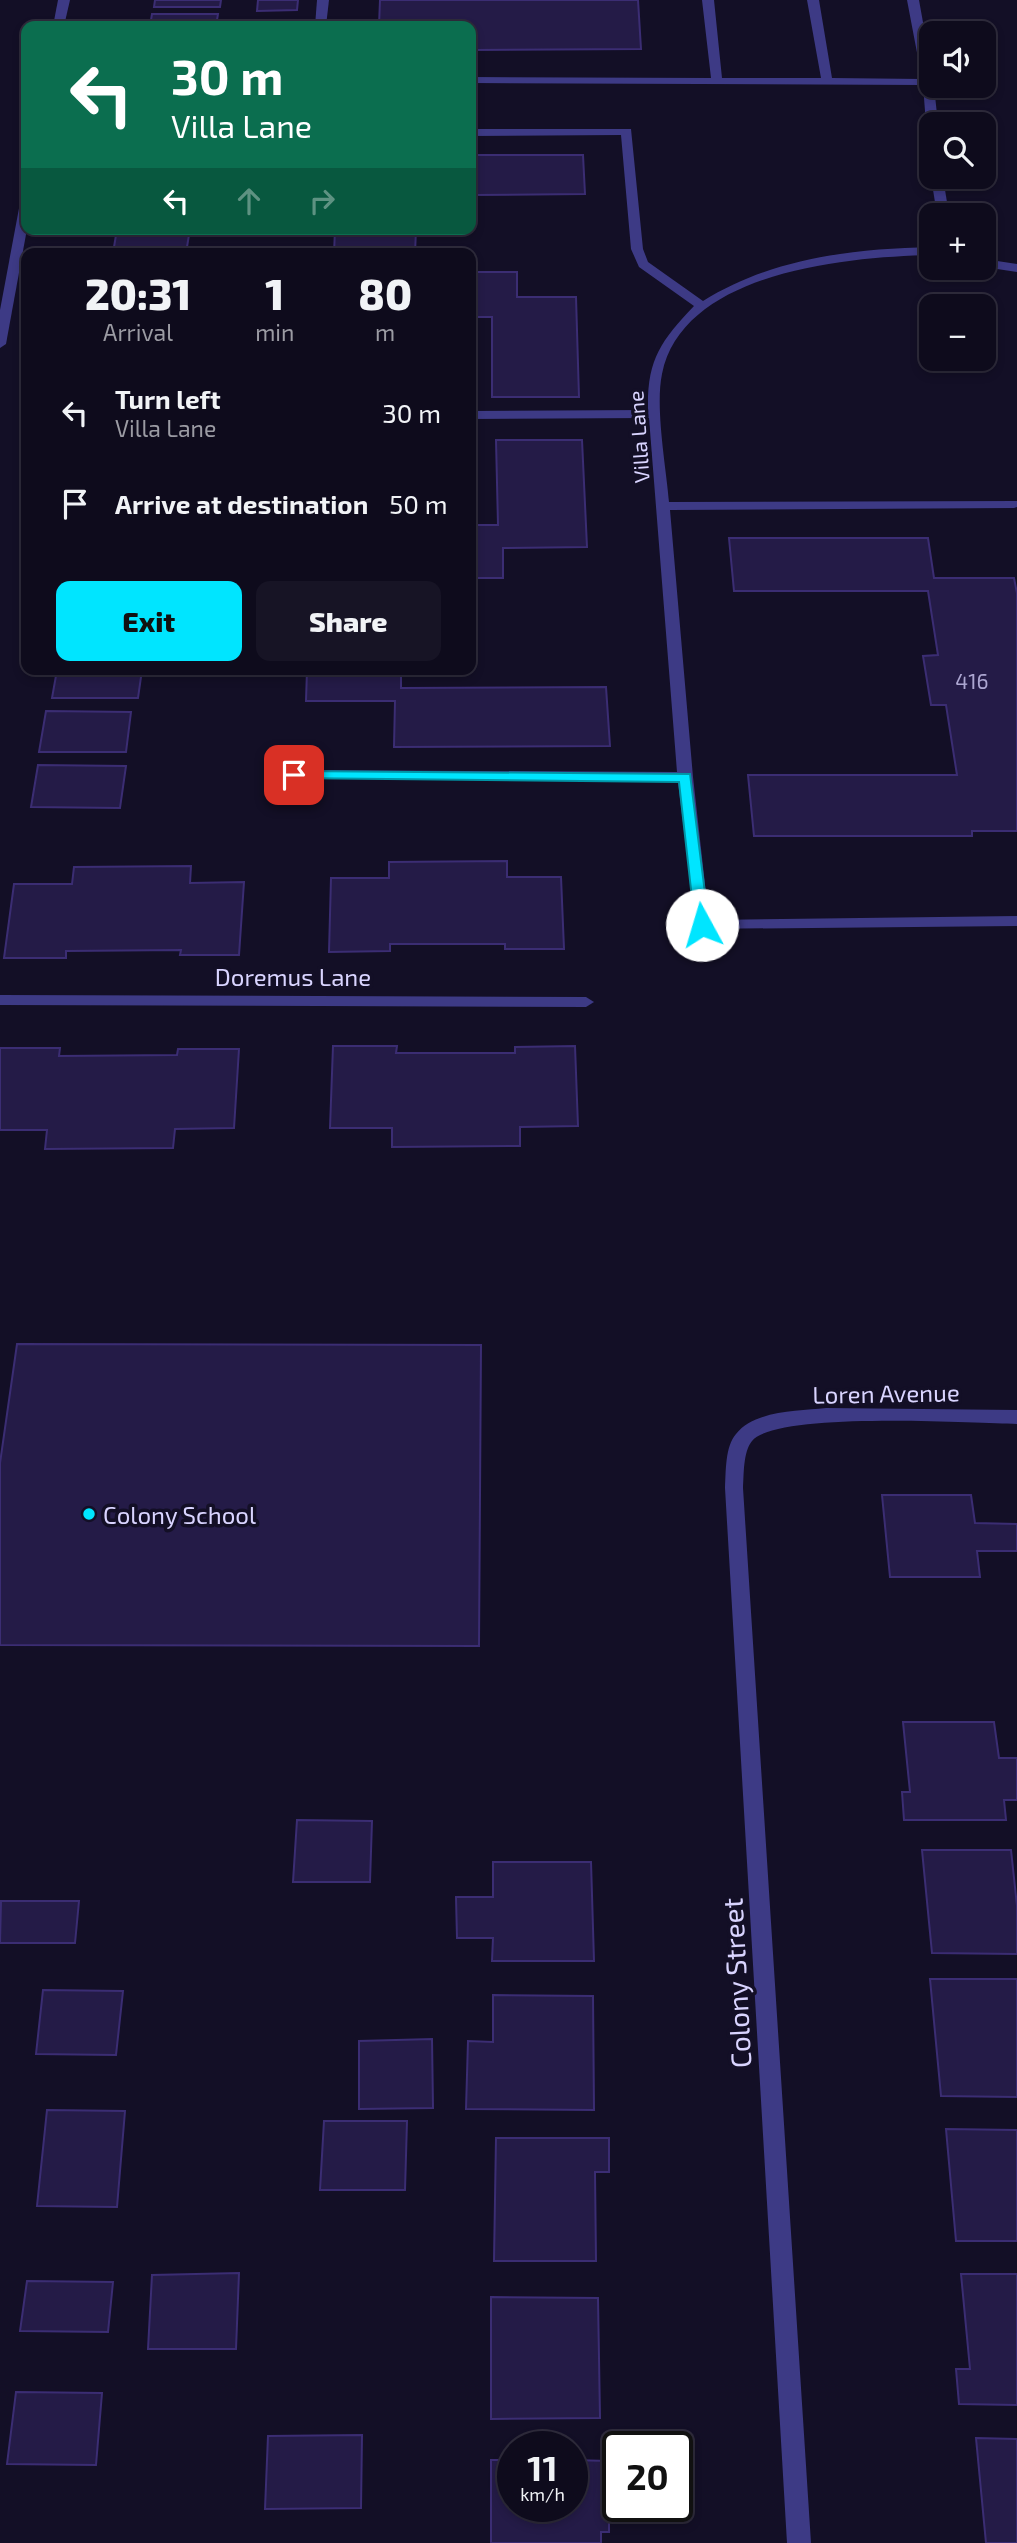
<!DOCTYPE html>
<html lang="en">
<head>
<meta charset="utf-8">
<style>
  body { margin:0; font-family:"Exo 2",sans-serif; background:#171425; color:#f1f3f6; height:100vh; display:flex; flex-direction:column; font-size:26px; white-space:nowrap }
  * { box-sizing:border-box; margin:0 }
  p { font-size:23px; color:#9b9ba3 }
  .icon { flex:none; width:38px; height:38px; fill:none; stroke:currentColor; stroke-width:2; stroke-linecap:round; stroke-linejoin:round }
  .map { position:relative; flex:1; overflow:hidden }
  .side { position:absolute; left:21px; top:248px; width:455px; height:427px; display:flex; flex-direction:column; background:#0e0b1c; border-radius:14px; box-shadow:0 4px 10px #0003,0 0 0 2px #2e2b3b }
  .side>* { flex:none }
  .top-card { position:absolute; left:21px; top:21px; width:455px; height:214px; border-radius:14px; box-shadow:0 4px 10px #0003,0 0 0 2px #2e2b3b; background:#0b6e4f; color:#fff; overflow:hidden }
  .buttons { position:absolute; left:919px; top:21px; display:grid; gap:14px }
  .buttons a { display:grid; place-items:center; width:77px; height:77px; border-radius:14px; background:#0e0b1c; box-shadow:0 4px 10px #0003,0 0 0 2px #2e2b3b; font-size:35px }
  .speed { position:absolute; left:497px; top:2431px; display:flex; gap:14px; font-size:35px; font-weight:700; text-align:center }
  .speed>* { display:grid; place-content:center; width:91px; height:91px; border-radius:50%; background:#0e0b1c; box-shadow:0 4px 10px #0003,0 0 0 2px #2e2b3b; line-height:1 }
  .speed small { font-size:18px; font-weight:400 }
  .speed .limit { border:4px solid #111; border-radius:10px; background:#fff; color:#111 }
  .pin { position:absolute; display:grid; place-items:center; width:60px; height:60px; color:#fff; margin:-30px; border-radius:14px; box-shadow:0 4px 10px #0006 }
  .me { position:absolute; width:77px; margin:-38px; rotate:354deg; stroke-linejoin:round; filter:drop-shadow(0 0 5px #0008) }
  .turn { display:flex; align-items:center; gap:24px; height:147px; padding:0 35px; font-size:32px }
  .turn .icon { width:91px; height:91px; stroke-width:2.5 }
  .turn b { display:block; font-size:49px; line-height:60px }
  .lanes { display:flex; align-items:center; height:66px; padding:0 35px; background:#0003; justify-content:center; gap:35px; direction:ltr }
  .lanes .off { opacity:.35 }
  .eta { display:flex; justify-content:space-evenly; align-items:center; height:119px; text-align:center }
  .eta b { font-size:42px; font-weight:800; line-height:49px }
  .button { display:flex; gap:14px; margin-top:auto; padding:14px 35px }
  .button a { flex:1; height:80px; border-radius:14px; background:#00e5ff; color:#111; font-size:28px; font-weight:800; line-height:80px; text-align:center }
  .button a+a { background:#171425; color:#f1f3f6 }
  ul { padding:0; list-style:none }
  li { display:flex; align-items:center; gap:21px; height:91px; padding:0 35px }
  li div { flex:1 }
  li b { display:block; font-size:26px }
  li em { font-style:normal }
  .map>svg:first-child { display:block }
  .building { fill:#241b47; stroke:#3b2d73; stroke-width:2 }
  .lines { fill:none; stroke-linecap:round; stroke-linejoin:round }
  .minor { fill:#3d3a85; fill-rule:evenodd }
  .route { fill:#00e5ff; stroke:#0095a6; stroke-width:2 }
  .poi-dot { fill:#00e5ff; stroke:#130f26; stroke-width:2.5 }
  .labels { text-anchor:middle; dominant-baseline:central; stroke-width:7; stroke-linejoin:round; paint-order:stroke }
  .far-street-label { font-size:21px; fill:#d9d4ff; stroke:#130f26 }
  .number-label { font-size:21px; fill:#aca6d1 }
  .street-label { font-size:24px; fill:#d9d4ff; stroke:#130f26 }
  .poi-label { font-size:24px; fill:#d9d4ff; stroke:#130f26; text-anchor:start }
  .near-street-label { font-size:28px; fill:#d9d4ff; stroke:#130f26 }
</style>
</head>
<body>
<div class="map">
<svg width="1017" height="2543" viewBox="0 0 1017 2543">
  <rect width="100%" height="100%" fill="#130f26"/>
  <!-- building -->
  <g class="building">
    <polygon points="155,0 221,0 220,7 154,7"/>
    <polygon points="258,0 298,0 297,10 257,11"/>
    <polygon points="380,0 638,0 641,49 471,50 471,26 379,26"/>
    <polygon points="152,14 218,14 216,26 150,26"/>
    <polygon points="471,155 583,155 585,194 471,195"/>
    <polygon points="117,229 190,229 187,247 114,247"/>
    <polygon points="335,229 416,229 415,254 334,254"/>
    <polygon points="471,272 517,272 517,297 576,297 579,397 492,397 492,317 471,317"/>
    <polygon points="496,440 582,440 587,547 503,548 503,578 471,578 471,525 498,525"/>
    <polygon points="729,538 928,538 934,578 1014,578 1017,593 1017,831 972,831 972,836 754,836 748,775 957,775 946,705 931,705 923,656 938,655 928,591 734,591"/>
    <polygon points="57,670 142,670 138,698 52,698"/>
    <polygon points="307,670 401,670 401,688 606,687 610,746 394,747 395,701 306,701"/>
    <polygon points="46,711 131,712 126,752 39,752"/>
    <polygon points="38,765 126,766 120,808 31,807"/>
    <polygon points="507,861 507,877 561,877 564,949 505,949 505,944 390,944 390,951 329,952 331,878 389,878 389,862"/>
    <polygon points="191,866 190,883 244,882 239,955 180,955 181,950 66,951 66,958 4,958 14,884 72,884 74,867"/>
    <polygon points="333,1046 397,1046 396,1053 515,1053 515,1047 575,1046 578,1126 520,1127 520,1146 392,1147 392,1128 330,1128"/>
    <polygon points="0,1048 60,1048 59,1056 177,1055 178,1049 239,1049 234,1128 175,1129 173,1148 45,1149 47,1130 0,1130"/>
    <polygon points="17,1344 481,1345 479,1646 0,1645 0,1463"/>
    <polygon points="882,1495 971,1495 975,1523 1017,1524 1017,1551 977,1551 980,1577 890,1577"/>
    <polygon points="903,1722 994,1722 999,1758 1017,1758 1017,1800 1004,1800 1006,1820 904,1820 902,1792 910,1792"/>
    <polygon points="297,1820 372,1821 370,1882 293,1882"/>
    <polygon points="922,1850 1011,1850 1017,1906 1017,1954 932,1953"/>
    <polygon points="493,1862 591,1862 594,1961 492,1961 493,1938 457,1938 456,1897 493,1897"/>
    <polygon points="1,1901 79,1901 75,1943 0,1943"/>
    <polygon points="930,1979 1017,1979 1017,2097 941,2096"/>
    <polygon points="43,1990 123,1991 116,2055 36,2054"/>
    <polygon points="493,1995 593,1996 594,2110 466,2109 468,2041 493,2042"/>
    <polygon points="432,2039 433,2108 359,2109 359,2041"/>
    <polygon points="47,2110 125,2111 117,2207 37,2206"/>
    <polygon points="324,2121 407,2121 405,2190 320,2190"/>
    <polygon points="946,2129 1017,2130 1017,2241 956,2241"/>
    <polygon points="496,2138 609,2138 609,2172 595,2172 596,2261 494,2261"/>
    <polygon points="239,2273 236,2349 148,2349 152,2275"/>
    <polygon points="961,2274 1017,2274 1017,2405 959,2404 956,2369 970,2369"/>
    <polygon points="27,2281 113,2282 108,2332 20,2331"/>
    <polygon points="491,2297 598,2298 600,2418 491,2419"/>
    <polygon points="16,2392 102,2393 96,2465 7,2464"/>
    <polygon points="362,2435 361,2508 265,2509 268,2436"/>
    <polygon points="976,2438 1017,2439 1017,2543 986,2543"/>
    <polygon points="491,2460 513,2460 513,2506 572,2506 572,2460 609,2461 609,2532 601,2532 601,2543 491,2543"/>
  </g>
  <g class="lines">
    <!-- minor -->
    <g class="minor">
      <polygon points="58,0 70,0 64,26 53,26"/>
      <polygon points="317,0 329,0 326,26 315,26"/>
      <polygon points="702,0 714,0 722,78 821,78 807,0 819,0 832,78 922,79 907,0 919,0 931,67 931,86 934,86 938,124 931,124 931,127 926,124 923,85 471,83 471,77 711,78"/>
      <path d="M471,129H631L643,249L648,262L703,301C772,258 852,249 931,247V255C848,257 683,271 662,374C655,408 666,466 669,502L1017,501V507L1014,508L670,510L693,777L709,920L1017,916V926L696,929L678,782L289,778L286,775L289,772L294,770L677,772L649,418L471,419V411L648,410C647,360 660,342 694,306L639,267L631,249L621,135L471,136Z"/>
      <polygon points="931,177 943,177 949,215 937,215"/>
      <polygon points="26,199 27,229 6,344 0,348 0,310 20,203"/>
      <polygon points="984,259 1017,264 1017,272 984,267"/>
      <polygon points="0,995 586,997 594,1002 586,1007 0,1005"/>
      <path d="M826,1408L1017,1410V1424C972,1423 776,1411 752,1441C743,1452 744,1474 743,1488L811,2543H787L725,1488C726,1471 725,1447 736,1434C755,1410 799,1411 826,1408Z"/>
    </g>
  </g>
  <!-- route -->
  <polygon class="route" points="294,771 690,774 709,925 702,930 695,925 679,782 290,778 290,772"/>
  <!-- markers -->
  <circle class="poi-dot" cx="89" cy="1514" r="7"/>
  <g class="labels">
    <!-- far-street labels -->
    <g class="far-street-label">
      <text transform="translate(638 437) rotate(-94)">Villa Lane</text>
    </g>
    <!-- number labels -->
    <g class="number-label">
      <text x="972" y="680">416</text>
    </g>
    <!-- street labels -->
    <g class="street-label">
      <text x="293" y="976">Doremus Lane</text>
      <text transform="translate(886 1393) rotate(-1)">Loren Avenue</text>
    </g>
    <!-- poi labels -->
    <g class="poi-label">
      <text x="103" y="1514">Colony School</text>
    </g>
    <!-- near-street labels -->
    <g class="near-street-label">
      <text transform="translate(736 1983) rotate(-93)">Colony Street</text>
    </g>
  </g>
</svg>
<div class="buttons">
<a><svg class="icon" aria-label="sound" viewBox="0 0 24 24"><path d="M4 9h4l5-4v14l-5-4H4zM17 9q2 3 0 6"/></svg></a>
<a><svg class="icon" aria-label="search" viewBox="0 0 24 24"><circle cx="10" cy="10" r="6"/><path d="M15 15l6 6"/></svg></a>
<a>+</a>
<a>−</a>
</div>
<div class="speed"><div>11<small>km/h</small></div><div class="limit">20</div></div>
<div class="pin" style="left:294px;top:775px;background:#d93025"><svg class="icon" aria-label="arrive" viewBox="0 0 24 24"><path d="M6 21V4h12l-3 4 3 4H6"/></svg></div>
<svg class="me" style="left:702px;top:925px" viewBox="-20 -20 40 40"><circle r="19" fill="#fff"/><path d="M0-13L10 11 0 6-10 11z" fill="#00e5ff"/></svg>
<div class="top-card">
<div class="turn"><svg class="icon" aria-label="left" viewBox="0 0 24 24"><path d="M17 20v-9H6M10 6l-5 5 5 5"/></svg><div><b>30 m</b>Villa Lane</div></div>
<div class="lanes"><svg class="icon" aria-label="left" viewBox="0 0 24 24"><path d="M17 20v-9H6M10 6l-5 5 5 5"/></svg><svg class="icon off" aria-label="ahead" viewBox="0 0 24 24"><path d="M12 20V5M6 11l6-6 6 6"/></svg><svg class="icon off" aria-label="right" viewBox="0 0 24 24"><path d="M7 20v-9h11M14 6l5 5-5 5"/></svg></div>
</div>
<section class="side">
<div class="eta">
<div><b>20:31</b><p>Arrival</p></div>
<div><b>1</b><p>min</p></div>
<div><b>80</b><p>m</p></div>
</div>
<ul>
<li><svg class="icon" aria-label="left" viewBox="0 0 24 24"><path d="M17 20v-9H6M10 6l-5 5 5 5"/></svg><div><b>Turn left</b><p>Villa Lane</p></div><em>30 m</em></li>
<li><svg class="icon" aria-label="arrive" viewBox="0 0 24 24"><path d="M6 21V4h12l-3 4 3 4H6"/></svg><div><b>Arrive at destination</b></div><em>50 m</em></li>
</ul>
<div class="button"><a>Exit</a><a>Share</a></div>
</section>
</div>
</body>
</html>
